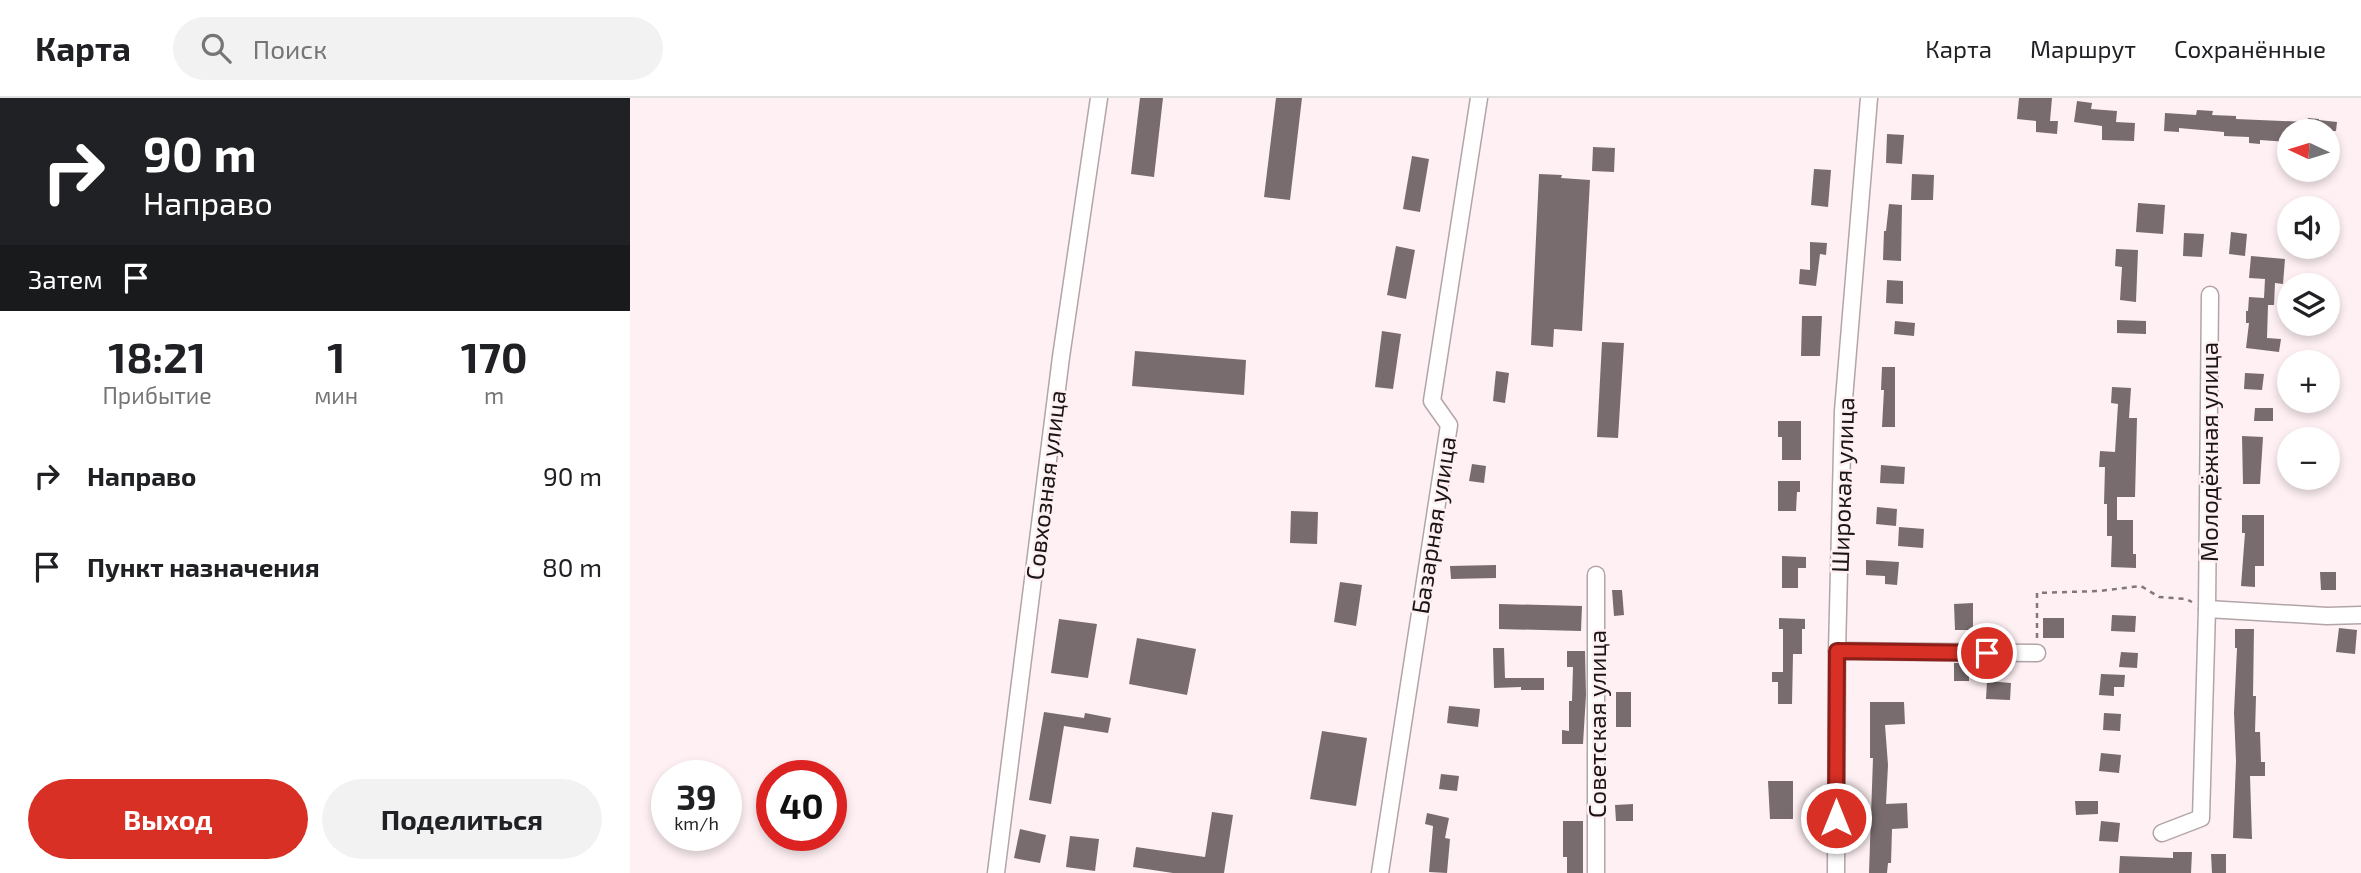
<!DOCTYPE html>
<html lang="ru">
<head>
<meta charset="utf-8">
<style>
  body { margin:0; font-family:"Exo 2",sans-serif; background:#f2f2f2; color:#202124; height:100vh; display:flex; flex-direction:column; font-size:26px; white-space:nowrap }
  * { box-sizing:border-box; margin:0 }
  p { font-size:23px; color:#757577 }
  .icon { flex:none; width:38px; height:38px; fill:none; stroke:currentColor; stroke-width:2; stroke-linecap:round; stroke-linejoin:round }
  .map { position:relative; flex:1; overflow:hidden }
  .details { display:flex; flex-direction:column; background:#fff; width:630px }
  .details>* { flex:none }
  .guide { background:#202124; color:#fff; overflow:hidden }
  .needle { width:46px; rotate:274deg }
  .controls { position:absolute; left:1647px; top:21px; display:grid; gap:14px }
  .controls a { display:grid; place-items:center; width:63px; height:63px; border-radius:50%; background:#fff; box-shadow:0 4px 10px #0003; font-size:35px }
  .speed { position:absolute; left:21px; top:662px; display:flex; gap:14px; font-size:35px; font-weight:700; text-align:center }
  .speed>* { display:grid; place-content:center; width:91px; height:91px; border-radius:50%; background:#fff; box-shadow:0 4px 10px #0003; line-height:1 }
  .speed small { font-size:18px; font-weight:400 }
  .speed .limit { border:10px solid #d22; background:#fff; color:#111 }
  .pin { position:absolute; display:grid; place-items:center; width:60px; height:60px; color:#fff; margin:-30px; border:4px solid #fff; border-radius:50%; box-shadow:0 2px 7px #0007 }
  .me { position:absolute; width:77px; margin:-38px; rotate:0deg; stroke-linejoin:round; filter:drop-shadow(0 0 5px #0008) }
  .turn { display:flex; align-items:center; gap:24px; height:147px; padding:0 28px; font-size:32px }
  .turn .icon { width:91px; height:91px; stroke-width:2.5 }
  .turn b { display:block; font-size:49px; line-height:60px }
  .then { display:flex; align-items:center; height:66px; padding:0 28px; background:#0003; gap:14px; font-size:26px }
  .eta { display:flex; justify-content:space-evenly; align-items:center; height:119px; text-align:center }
  .eta b { font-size:42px; font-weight:700; line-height:49px }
  .primary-button { display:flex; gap:14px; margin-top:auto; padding:14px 28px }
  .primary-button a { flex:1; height:80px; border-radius:42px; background:#d93025; color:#fff; font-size:28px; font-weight:700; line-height:80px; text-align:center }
  .primary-button a+a { background:#f2f2f2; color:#202124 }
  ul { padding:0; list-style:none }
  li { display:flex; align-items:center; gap:21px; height:91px; padding:0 28px }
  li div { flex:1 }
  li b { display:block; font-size:26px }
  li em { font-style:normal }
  header { display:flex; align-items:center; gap:42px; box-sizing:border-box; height:98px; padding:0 35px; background:#fff; border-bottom:2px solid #e0e0e0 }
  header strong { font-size:33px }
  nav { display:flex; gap:38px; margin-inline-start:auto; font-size:24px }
  .search { width:490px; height:63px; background:#f2f2f2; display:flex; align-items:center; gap:18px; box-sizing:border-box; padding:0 24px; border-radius:38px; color:#757577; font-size:26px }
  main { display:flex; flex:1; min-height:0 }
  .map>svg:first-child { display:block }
  .building { fill:#786c6e }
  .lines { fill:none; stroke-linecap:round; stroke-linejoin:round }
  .minor-casing { stroke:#b2a5a7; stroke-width:19 }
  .path { stroke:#81787a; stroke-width:2.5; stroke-dasharray:5 5; stroke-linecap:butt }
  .minor { stroke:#fff; stroke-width:16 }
  .route-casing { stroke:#8d1f18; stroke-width:18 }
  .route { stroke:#d93025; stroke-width:12 }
  .labels { text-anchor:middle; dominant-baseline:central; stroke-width:5; stroke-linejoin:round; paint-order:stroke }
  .street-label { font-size:24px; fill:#1a1516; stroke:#fef0f3 }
</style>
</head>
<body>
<header>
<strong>Карта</strong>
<div class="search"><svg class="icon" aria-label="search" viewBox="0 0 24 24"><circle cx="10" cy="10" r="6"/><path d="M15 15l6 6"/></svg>Поиск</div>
<nav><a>Карта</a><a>Маршрут</a><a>Сохранённые</a></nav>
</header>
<main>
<section class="details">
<div class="guide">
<div class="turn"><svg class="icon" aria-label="right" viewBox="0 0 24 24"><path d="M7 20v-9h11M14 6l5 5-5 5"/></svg><div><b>90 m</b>Направо</div></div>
<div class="then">Затем<svg class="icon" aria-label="arrive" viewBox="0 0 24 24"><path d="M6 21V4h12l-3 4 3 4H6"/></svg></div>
</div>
<div class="eta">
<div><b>18:21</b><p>Прибытие</p></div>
<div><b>1</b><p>мин</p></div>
<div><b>170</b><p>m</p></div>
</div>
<ul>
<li><svg class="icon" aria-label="right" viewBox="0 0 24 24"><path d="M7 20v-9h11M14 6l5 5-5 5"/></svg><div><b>Направо</b></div><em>90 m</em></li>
<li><svg class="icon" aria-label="arrive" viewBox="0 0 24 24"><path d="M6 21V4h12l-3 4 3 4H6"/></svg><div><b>Пункт назначения</b></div><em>80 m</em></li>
</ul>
<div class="primary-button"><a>Выход</a><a>Поделиться</a></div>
</section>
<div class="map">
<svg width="1731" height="775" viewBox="0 0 1731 775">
  <rect width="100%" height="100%" fill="#fef0f3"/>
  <!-- building -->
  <g class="building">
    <polygon points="510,0 533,0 524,79 501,76"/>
    <polygon points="646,0 672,0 660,102 634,99"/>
    <polygon points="1389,0 1422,0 1420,23 1428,23 1427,36 1406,34 1406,23 1387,21"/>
    <polygon points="1447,3 1462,5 1461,11 1487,13 1486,24 1505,25 1504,43 1472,42 1472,28 1444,24"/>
    <polygon points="1567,12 1583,13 1582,17 1606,18 1606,21 1677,24 1678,20 1689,21 1689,22 1707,24 1706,33 1659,33 1659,44 1630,42 1630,46 1619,45 1619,39 1594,38 1594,34 1549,30 1549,34 1534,33 1535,15 1566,17"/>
    <polygon points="1257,36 1274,37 1272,66 1256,65"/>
    <polygon points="963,49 985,50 984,74 962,73"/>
    <polygon points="782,58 799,61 790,114 773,111"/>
    <polygon points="1184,71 1201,72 1198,109 1181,107"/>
    <polygon points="909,76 932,77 931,80 960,82 952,233 924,231 923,249 901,247"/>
    <polygon points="1282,76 1304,77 1303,102 1281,102"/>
    <polygon points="1508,105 1535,107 1533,136 1506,134"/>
    <polygon points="1259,106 1272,107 1271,163 1253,162 1254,133 1256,133"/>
    <polygon points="1601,134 1617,136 1615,158 1599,156"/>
    <polygon points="1554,135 1574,136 1572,159 1553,158"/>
    <polygon points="1180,144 1197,145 1196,157 1190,156 1186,188 1169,186 1170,171 1180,172"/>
    <polygon points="766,148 785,152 776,201 757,197"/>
    <polygon points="1486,151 1508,152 1506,204 1490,202 1492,169 1485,168"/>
    <polygon points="1621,158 1655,161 1653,186 1645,185 1644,207 1638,207 1637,240 1651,241 1649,254 1616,250 1619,225 1616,225 1616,213 1618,213 1619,199 1634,200 1635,181 1619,180"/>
    <polygon points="1257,182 1273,183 1273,206 1256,205"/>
    <polygon points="1172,218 1192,218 1190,258 1171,258"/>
    <polygon points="1487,222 1516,223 1516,236 1487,235"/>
    <polygon points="1265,223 1285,225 1284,238 1264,236"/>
    <polygon points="752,233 771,236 763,291 745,289"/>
    <polygon points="972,244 994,245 988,340 967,339"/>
    <polygon points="505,253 616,262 614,297 502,288"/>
    <polygon points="1252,269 1265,269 1265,329 1252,329 1254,292 1251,292"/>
    <polygon points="866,273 879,275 875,305 863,303"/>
    <polygon points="1615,275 1634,276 1632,292 1614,291"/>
    <polygon points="1482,289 1501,290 1499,320 1507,320 1505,399 1487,399 1487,422 1503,422 1503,456 1506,456 1506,470 1481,469 1482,438 1477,438 1477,406 1474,406 1475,369 1469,369 1470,353 1485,354 1488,306 1481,305"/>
    <polygon points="1625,310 1643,310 1643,323 1624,323"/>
    <polygon points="1148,323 1171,323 1171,362 1152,362 1152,339 1148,339"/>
    <polygon points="1612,338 1633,339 1630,386 1613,386"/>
    <polygon points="842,366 856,368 854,385 839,383"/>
    <polygon points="1251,367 1275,369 1274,386 1250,385"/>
    <polygon points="1148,383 1170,383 1170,394 1167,394 1166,413 1148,413"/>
    <polygon points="1247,409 1267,411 1266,428 1246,426"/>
    <polygon points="661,413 688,414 687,446 660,445"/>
    <polygon points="1612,417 1634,417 1634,468 1625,468 1625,489 1611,488 1615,435 1612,435"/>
    <polygon points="1269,429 1294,431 1293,450 1268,448"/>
    <polygon points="1152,458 1176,459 1176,470 1168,470 1168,490 1152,490"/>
    <polygon points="1236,462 1269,464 1267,487 1255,486 1255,478 1236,477"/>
    <polygon points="866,467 866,480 821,481 820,468"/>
    <polygon points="1690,474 1706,474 1706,492 1691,492"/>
    <polygon points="710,484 732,487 726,528 704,524"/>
    <polygon points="982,492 992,492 994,517 984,518"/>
    <polygon points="1343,505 1343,532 1325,532 1324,506"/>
    <polygon points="869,506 952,508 951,533 869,531"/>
    <polygon points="1482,517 1506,518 1505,534 1481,533"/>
    <polygon points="1149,520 1175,521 1175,531 1172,531 1172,556 1163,556 1162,606 1148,606 1148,584 1142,584 1142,574 1153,574 1153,531 1149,531"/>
    <rect x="1413" y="520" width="21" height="20"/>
    <polygon points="429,521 467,526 458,580 421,575"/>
    <polygon points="1709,530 1727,532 1725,556 1706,554"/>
    <polygon points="1605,531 1624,531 1623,598 1626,598 1625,634 1630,634 1631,664 1635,664 1635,678 1620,678 1622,741 1603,740 1606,663 1604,615 1607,550 1605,550"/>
    <polygon points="507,540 566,551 557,597 499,586"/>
    <polygon points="863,550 874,550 875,580 914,580 914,592 891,592 891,589 864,590"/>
    <polygon points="937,553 955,553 956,597 953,646 932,646 932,632 939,633 939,603 942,603 943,569 937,569"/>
    <polygon points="1491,554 1508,555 1507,570 1489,569"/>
    <rect x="1324" y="565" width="15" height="18"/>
    <polygon points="1471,576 1495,577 1494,589 1484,589 1484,598 1469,597"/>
    <polygon points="1357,583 1381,585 1380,602 1356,601"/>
    <rect x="986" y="594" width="15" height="35"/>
    <polygon points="1240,604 1274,604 1275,626 1255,627 1258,667 1256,706 1277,705 1278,730 1262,731 1261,765 1258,765 1257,775 1239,775 1243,660 1240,660"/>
    <polygon points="819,608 850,611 848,629 817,625"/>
    <polygon points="414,614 454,620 455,615 481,620 478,635 434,628 421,706 399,702"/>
    <polygon points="1474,615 1491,616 1490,633 1473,632"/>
    <polygon points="692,633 737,640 726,708 680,701"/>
    <polygon points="1471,655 1491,657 1489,675 1469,673"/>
    <polygon points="811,676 829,678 827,693 809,691"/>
    <polygon points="1138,683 1163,683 1163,721 1140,721"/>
    <polygon points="1445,703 1468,703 1468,716 1446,717"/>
    <polygon points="1003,706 1003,723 986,723 985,707"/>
    <polygon points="582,714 603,717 594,775 543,775 503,769 506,749 575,759"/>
    <polygon points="797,715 819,720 815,740 820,741 817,775 799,774 803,728 795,726"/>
    <polygon points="933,723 953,723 953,775 937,775 937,759 933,759"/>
    <polygon points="1471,723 1490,725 1488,744 1469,743"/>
    <polygon points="390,731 416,737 410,765 384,760"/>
    <polygon points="440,738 469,741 465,773 436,769"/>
    <polygon points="1543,754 1562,754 1561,775 1489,775 1490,758 1543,760"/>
    <polygon points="1581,756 1596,756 1596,775 1582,775"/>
  </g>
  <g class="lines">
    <defs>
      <g id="minor">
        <polyline points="1577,511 1697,518 1731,517"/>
        <polyline points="1207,553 1407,555"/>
        <polyline points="1532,735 1571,720 1577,511 1580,197"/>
        <polyline points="366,775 431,259 469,0"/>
        <polyline points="750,775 819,327 802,303 849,0"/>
        <polyline points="966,775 966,477"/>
        <polyline points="1206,775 1207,553 1213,313 1239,0"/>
      </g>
    </defs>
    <!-- minor casing -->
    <use href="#minor" class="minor-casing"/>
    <!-- path -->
    <polyline class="path" points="1407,540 1407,495 1469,493 1511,488 1529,499 1556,501 1562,504"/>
    <!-- minor -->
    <use href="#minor" class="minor"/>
  </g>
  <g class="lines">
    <defs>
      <polyline id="route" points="1206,720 1207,553 1357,555"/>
    </defs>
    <!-- route casing -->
    <use href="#route" class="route-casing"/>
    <!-- route -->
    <use href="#route" class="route"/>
  </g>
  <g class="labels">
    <!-- street labels -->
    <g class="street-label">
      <text transform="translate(1578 354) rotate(-90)">Молодёжная улица</text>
      <text transform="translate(415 387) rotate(-83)">Совхозная улица</text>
      <text transform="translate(1212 387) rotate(-88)">Широкая улица</text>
      <text transform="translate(803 427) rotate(-81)">Базарная улица</text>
      <text transform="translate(966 626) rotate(-90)">Советская улица</text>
    </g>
  </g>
</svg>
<div class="controls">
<a><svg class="needle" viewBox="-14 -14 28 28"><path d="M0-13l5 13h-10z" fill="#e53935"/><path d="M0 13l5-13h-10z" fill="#757577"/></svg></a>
<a><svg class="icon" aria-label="sound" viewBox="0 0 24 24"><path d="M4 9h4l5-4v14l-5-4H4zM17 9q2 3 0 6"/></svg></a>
<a><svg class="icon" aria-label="layers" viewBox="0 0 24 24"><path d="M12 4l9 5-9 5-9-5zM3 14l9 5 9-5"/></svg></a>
<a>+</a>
<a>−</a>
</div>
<div class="speed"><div>39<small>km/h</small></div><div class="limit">40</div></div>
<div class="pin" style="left:1357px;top:555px;background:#d93025"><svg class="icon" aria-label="arrive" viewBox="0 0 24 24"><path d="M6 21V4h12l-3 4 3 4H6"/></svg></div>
<svg class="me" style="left:1206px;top:720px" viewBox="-20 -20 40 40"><circle r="17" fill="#d93025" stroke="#fff" stroke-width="3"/><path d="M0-11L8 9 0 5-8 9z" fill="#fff"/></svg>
</div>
</main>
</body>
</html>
